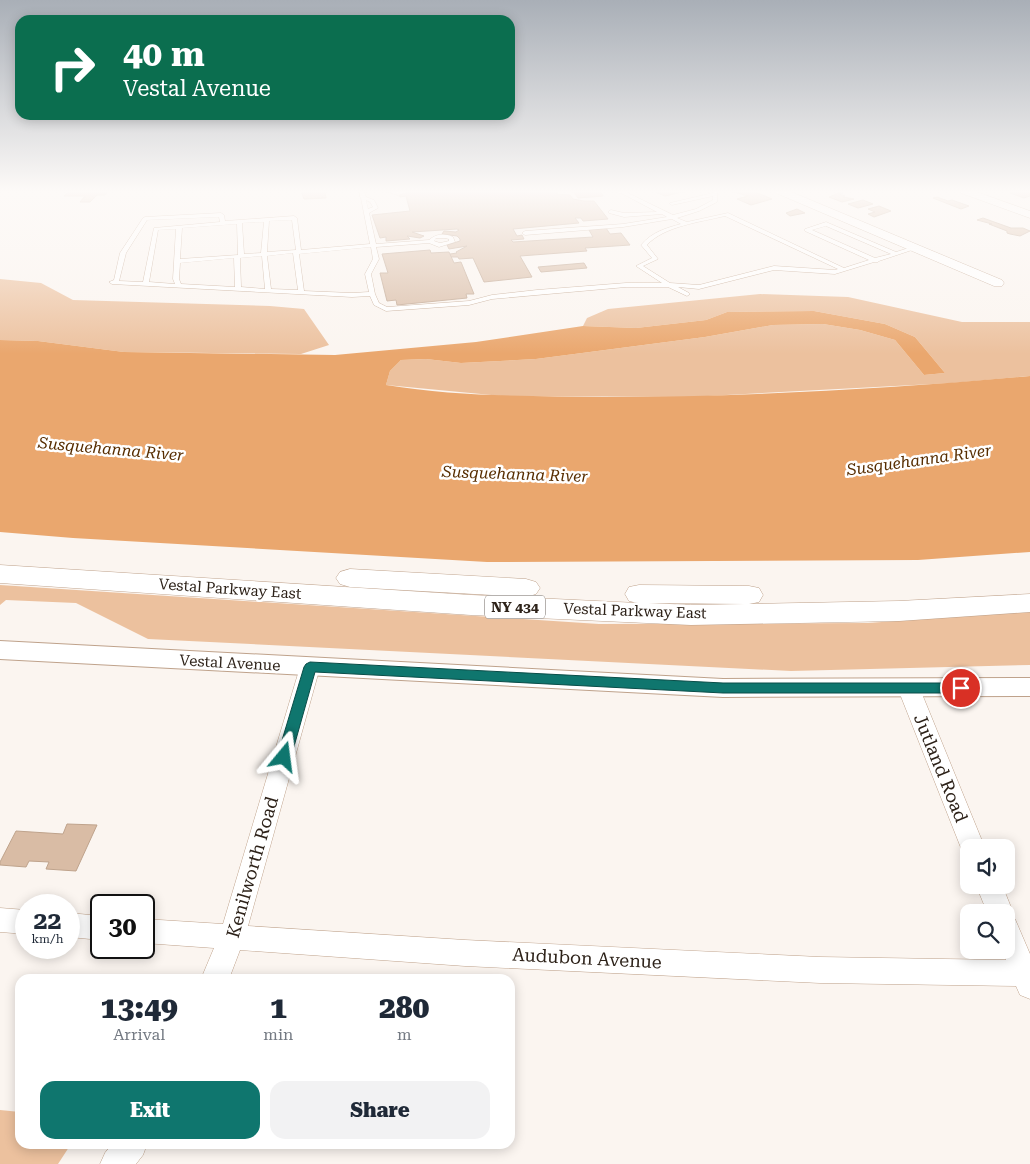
<!DOCTYPE html>
<html lang="en">
<head>
<meta charset="utf-8">
<style>
  body { margin:0; font-family:"Roboto Serif",serif; background:#f2f2f3; color:#1f2937; height:100vh; display:flex; flex-direction:column; font-size:19px; white-space:nowrap }
  * { box-sizing:border-box; margin:0 }
  p { font-size:16px; color:#747a83 }
  .icon { flex:none; width:28px; height:28px; fill:none; stroke:currentColor; stroke-width:2; stroke-linecap:round; stroke-linejoin:round }
  .map { position:relative; flex:1; overflow:hidden }
  .side { position:absolute; left:15px; top:974px; width:500px; height:175px; display:flex; flex-direction:column; background:#fff; border-radius:15px; box-shadow:0 2px 12px #0003 }
  .side>* { flex:none }
  .banner { position:absolute; left:15px; top:15px; width:500px; height:105px; border-radius:15px; box-shadow:0 2px 12px #0003; background:#0b6e4f; color:#fff; overflow:hidden }
  .controls { position:absolute; left:960px; top:839px; display:grid; gap:10px }
  .controls a { display:grid; place-items:center; width:55px; height:55px; border-radius:10px; background:#fff; box-shadow:0 2px 12px #0003; font-size:25px }
  .speed { position:absolute; left:15px; top:894px; display:flex; gap:10px; font-size:25px; font-weight:700; text-align:center }
  .speed>* { display:grid; place-content:center; width:65px; height:65px; border-radius:50%; background:#fff; box-shadow:0 2px 12px #0003; line-height:1 }
  .speed small { font-size:12px; font-weight:400 }
  .speed .limit { border:2px solid #111; border-radius:8px; background:#fff; color:#111 }
  .pin { position:absolute; display:grid; place-items:center; width:42px; height:42px; color:#fff; margin:-21px; border:2px solid #fff; border-radius:50%; box-shadow:0 1px 5px #0007 }
  .me { position:absolute; width:55px; margin:-28px; rotate:16deg; stroke-linejoin:round; filter:drop-shadow(0 0 4px #0008) }
  .turn { display:flex; align-items:center; gap:18px; height:105px; padding:0 25px; font-size:22px }
  .turn .icon { width:65px; height:65px; stroke-width:2.5 }
  .turn b { display:block; font-size:35px; line-height:42px }
  .eta { display:flex; justify-content:space-evenly; align-items:center; height:85px; text-align:center }
  .eta b { font-size:30px; font-weight:800; line-height:35px }
  .button { display:flex; gap:10px; margin-top:auto; padding:10px 25px }
  .button a { flex:1; height:58px; border-radius:15px; background:#0f766e; color:#fff; font-size:20px; font-weight:800; line-height:58px; text-align:center }
  .button a+a { background:#f2f2f3; color:#1f2937 }
  .map>svg:first-child { display:block }
  .green { fill:#ecc19e }
  .water { fill:#eaa76e }
  .building { fill:#d9bca5; stroke:#bfa38c }
  .lines { fill:none; stroke-linecap:round; stroke-linejoin:round }
  .service-casing { stroke:#bfa28b; stroke-width:1 }
  .minor-casing { stroke:#bfa28b; stroke-width:1 }
  .tertiary-casing { stroke:#bfa28b; stroke-width:2 }
  .primary-casing { stroke:#bfa28b; stroke-width:1 }
  .service { fill:#fff; fill-rule:evenodd }
  .minor { fill:#fff; fill-rule:evenodd }
  .tertiary { fill:#fff; fill-rule:evenodd }
  .primary { fill:#fff; fill-rule:evenodd }
  .route { fill:#0f766e; stroke:#0a4d48 }
  .labels { text-anchor:middle; dominant-baseline:central; stroke-width:5; stroke-linejoin:round; paint-order:stroke }
  .shield { fill:#fff; stroke:#6c645e; stroke-width:1 }
  .shield-label { font-size:14px; font-weight:bold; fill:#2d2219 }
  .street-label { font-size:15px; fill:#2d2219; stroke:#fff }
  .water-label { font-size:16px; font-style:italic; fill:#572d00; stroke:#fff }
  .near-street-label { font-size:18px; fill:#2d2219; stroke:#fff }
</style>
</head>
<body>
<div class="map">
<svg width="1030" height="1164" viewBox="0 0 1030 1164">
  <rect width="100%" height="100%" fill="#fbf5f0"/>
  <!-- green -->
  <g class="green">
    <polygon points="0,279 41,283 73,300 270,306 304,309 329,345 301,354 124,352 38,341 0,340"/>
    <polygon points="760,294 848,297 962,322 1030,322 1030,376 952,383 689,397 502,396 386,385 390,371 401,360 426,359 461,363 536,359 705,337 773,325 823,324 860,330 895,340 924,375 945,373 915,337 885,324 814,311 727,312 706,320 636,328 583,326 587,318 608,309"/>
    <polygon points="0,585 599,624 868,623 1030,611 1030,665 791,671 148,639 76,603 6,600 0,605"/>
    <polygon points="0,1110 20,1112 20,1144 71,1144 58,1164 0,1164"/>
  </g>
  <!-- water -->
  <path class="water" d="M814,311L885,324L915,337L945,373L924,375L895,340L860,330L823,324L773,325L705,337L536,359L461,363L426,359L401,360L390,371L386,385C458,397 532,396 604,397C746,397 889,389 1030,376V552L918,560L487,562L73,538L0,532V340L38,341L124,352L335,355L476,342L583,326L636,328L706,320L727,312Z"/>
  <!-- building -->
  <g class="building">
    <polygon points="69,191 109,191 105,195 97,195 90,202 80,202 85,196 64,196"/>
    <polygon points="301,191 325,191 326,198 304,199"/>
    <polygon points="399,191 559,191 556,194 570,195 573,199 584,201 594,201 608,219 583,221 581,218 575,218 579,223 513,229 517,236 522,235 524,239 511,240 513,242 593,237 589,230 606,228 610,234 621,233 630,245 585,248 587,251 520,256 532,277 484,282 473,258 459,259 458,257 451,257 450,254 457,253 456,252 467,246 449,249 447,245 460,241 460,239 457,236 442,234 444,231 456,232 459,230 457,229 412,232 424,236 420,238 407,236 410,239 386,241 386,237 380,238 372,215 410,211 406,196 400,197"/>
    <polygon points="564,191 600,191 603,196 578,198 574,192"/>
    <polygon points="653,191 687,191 665,196"/>
    <polygon points="731,191 753,191 772,199 751,205 737,199 748,196"/>
    <polygon points="1017,191 1030,191 1030,196 1024,198 1010,193"/>
    <polygon points="841,192 843,193 839,194 845,196 843,197 854,199 842,202 829,197"/>
    <polygon points="937,197 948,201 952,200 969,206 961,209 933,198"/>
    <polygon points="863,200 873,204 858,208 848,204"/>
    <polygon points="879,206 891,211 874,217 868,214 875,212 868,209"/>
    <polygon points="797,209 805,213 790,216 786,213"/>
    <polygon points="983,218 1011,228 1023,228 1030,231 1020,236 1010,234 1007,233 1007,231 989,224 992,224 977,220"/>
    <polygon points="430,250 431,253 449,252 454,263 461,262 474,294 466,294 467,298 397,305 396,300 387,301 380,273 388,273 382,254"/>
    <polygon points="584,263 587,268 541,272 538,267"/>
    <polygon points="67,824 97,825 76,871 46,869 49,862 29,861 26,867 0,865 0,862 16,831 63,834"/>
  </g>
  <g class="lines">
    <defs>
      <g id="service">
        <path d="M360,191H364L366,197L374,200L378,208L369,213L376,244L429,240C436,234 444,233 453,237L455,242L439,247L429,243L376,247L379,259L371,274L375,294L379,303L387,307L469,301L492,295L537,290L626,283H662L636,266L652,258L641,245C652,232 666,228 681,224L672,219L623,227L525,235L522,233L525,231L623,224L667,217L662,214L624,217L609,213V211L611,210L624,213L657,212L623,194L612,191L626,192L673,215L696,209L713,200V196L672,205L670,204V203L713,193V191H717V202L699,211L677,218L687,222L728,213L844,268L869,260L805,231V229L826,222L896,252L915,246L918,248L879,261L878,262H874L835,274L774,270L699,289L678,287L689,293L690,294L687,296L668,287H626L492,299L469,305L386,311L374,305L370,296L352,297L112,284L109,282L114,280L120,253L143,218L145,217L221,213L224,215L225,221L294,216L297,218L301,250L370,244L361,198L360,197ZM366,200L370,202L373,207L368,209ZM725,216L838,269L835,270L774,266L699,285L670,283L643,266L658,259L647,245C664,226 701,222 725,216ZM219,217L220,222L154,228L143,282L119,281L126,253L147,220ZM292,220L296,250L267,252L269,221ZM264,222L261,253L244,254L242,223ZM237,224L238,255L180,259L182,228ZM826,226L891,254L875,258L812,230ZM176,229L173,279L175,284L149,282L158,230ZM436,238H445L449,239V241L440,243L434,241ZM371,247L373,259L365,274L369,292L352,293L304,291L299,254ZM293,253L298,290L271,289L267,256ZM262,256L265,289L241,287L240,258ZM234,258L235,287L181,284L179,279L180,263Z"/>
        <polygon points="385,191 398,192 410,191 398,195"/>
      </g>
      <g id="minor">
        <polygon points="775,191 789,191 1002,280 1004,283 1002,286 994,286 776,193"/>
        <polygon points="960,191 974,191 1030,211 1030,218 961,193"/>
        <polygon points="310,660 317,662 320,667 248,926 465,940 820,957 1006,960 1002,950 1006,950 1006,912 987,912 976,885 1002,885 1013,912 1010,918 1015,919 1030,954 1030,999 1020,995 1016,986 820,983 465,966 240,950 229,979 201,979 214,948 144,943 144,919 223,924 300,667 303,662"/>
        <polygon points="909,681 916,684 920,689 985,848 969,848 969,857 964,855 961,848 898,689 902,684"/>
        <polygon points="0,908 26,910 26,934 0,932"/>
        <polygon points="69,913 101,916 101,940 69,937"/>
        <polygon points="112,1144 147,1144 143,1155 136,1164 100,1164 105,1153"/>
      </g>
      <polygon id="tertiary" points="0,641 723,679 1030,678 1030,696 723,697 0,659"/>
      <g id="primary">
        <path d="M0,565L471,595L638,603L629,601L625,594L629,587L639,585L749,586L759,588L763,595L759,602L749,604L899,601L1030,594V612L899,621L691,625L471,615L0,583ZM648,603L745,604L691,605Z"/>
        <polygon points="350,569 526,579 536,582 540,588 536,594 526,597 350,587 340,584 336,578 340,572"/>
      </g>
    </defs>
    <!-- service casing -->
    <use href="#service" class="service-casing"/>
    <!-- minor casing -->
    <use href="#minor" class="minor-casing"/>
    <!-- tertiary casing -->
    <use href="#tertiary" class="tertiary-casing"/>
    <!-- primary casing -->
    <use href="#primary" class="primary-casing"/>
    <!-- service -->
    <use href="#service" class="service"/>
    <!-- minor -->
    <use href="#minor" class="minor"/>
    <!-- tertiary -->
    <use href="#tertiary" class="tertiary"/>
    <!-- primary -->
    <use href="#primary" class="primary"/>
  </g>
  <!-- sky -->
  <linearGradient id="sky" x2="0" y2="1"><stop stop-color="#a9afb7"/><stop offset="0.54" stop-color="#fdfaf8"/><stop offset="1" stop-color="#fdfaf8" stop-opacity="0"/></linearGradient>
  <rect width="1030" height="354" fill="url(#sky)"/>
  <!-- route -->
  <polygon class="route" points="310,662 723,683 961,683 965,685 967,688 965,691 961,693 723,693 315,672 291,757 289,761 284,763 279,761 277,757 304,667 306,664"/>
  <g class="labels">
    <!-- shield labels -->
    <rect class="shield" x="485" y="595.5" width="60" height="23" rx="4"/>
    <g class="shield-label">
      <text x="515" y="607">NY 434</text>
    </g>
    <!-- street labels -->
    <g class="street-label">
      <text transform="translate(230 589) rotate(4)">Vestal Parkway East</text>
      <text transform="translate(635 611) rotate(2)">Vestal Parkway East</text>
      <text transform="translate(230 663) rotate(3)">Vestal Avenue</text>
    </g>
    <!-- water labels -->
    <g class="water-label">
      <text transform="translate(111 449) rotate(5)">Susquehanna River</text>
      <text transform="translate(919 460) rotate(-8)">Susquehanna River</text>
      <text transform="translate(515 474) rotate(2)">Susquehanna River</text>
    </g>
    <!-- near-street labels -->
    <g class="near-street-label">
      <text transform="translate(941 768) rotate(68)">Jutland Road</text>
      <text transform="translate(252 867) rotate(-74)">Kenilworth Road</text>
      <text transform="translate(587 958) rotate(3)">Audubon Avenue</text>
    </g>
  </g>
</svg>
<div class="controls">
<a><svg class="icon" aria-label="sound" viewBox="0 0 24 24"><path d="M4 9h4l5-4v14l-5-4H4zM17 9q2 3 0 6"/></svg></a>
<a><svg class="icon" aria-label="search" viewBox="0 0 24 24"><circle cx="10" cy="10" r="6"/><path d="M15 15l6 6"/></svg></a>
</div>
<div class="speed"><div>22<small>km/h</small></div><div class="limit">30</div></div>
<div class="pin" style="left:961px;top:688px;background:#d93025"><svg class="icon" aria-label="arrive" viewBox="0 0 24 24"><path d="M6 21V4h12l-3 4 3 4H6"/></svg></div>
<svg class="me" style="left:284px;top:757px" viewBox="-20 -20 40 40"><path d="M0-17L14 15 0 8-14 15z" fill="#0f766e" stroke="#fff" stroke-width="4"/></svg>
<div class="banner">
<div class="turn"><svg class="icon" aria-label="right" viewBox="0 0 24 24"><path d="M7 20v-9h11M14 6l5 5-5 5"/></svg><div><b>40 m</b>Vestal Avenue</div></div>
</div>
<section class="side">
<div class="eta">
<div><b>13:49</b><p>Arrival</p></div>
<div><b>1</b><p>min</p></div>
<div><b>280</b><p>m</p></div>
</div>
<div class="button"><a>Exit</a><a>Share</a></div>
</section>
</div>
</body>
</html>
